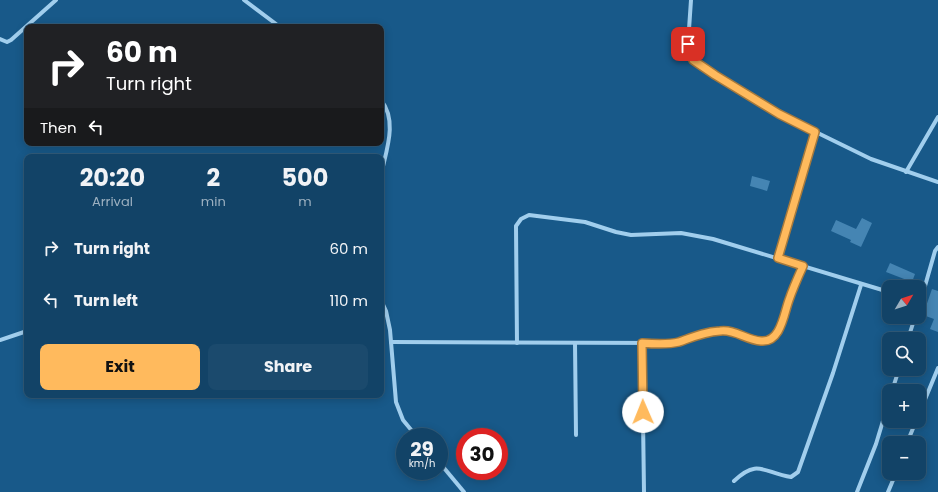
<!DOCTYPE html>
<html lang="en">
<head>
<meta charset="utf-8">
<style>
  body { margin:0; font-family:Poppins,sans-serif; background:#1b4a6d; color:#f1f3f6; height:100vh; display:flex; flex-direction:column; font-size:15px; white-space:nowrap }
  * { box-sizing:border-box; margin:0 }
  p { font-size:13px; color:#9cb0c0 }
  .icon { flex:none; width:22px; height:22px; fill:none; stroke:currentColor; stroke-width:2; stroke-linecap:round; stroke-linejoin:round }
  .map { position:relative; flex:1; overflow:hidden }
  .panel { position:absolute; left:24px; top:154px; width:360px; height:244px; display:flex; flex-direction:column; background:#124367; border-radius:8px; box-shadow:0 2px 10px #0003,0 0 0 1px #315c7b }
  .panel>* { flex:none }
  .guide { position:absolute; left:24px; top:24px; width:360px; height:122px; border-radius:8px; box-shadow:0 2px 10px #0003,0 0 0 1px #315c7b; background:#202124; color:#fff; overflow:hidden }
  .needle { width:26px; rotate:51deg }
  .controls { position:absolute; left:882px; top:280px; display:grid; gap:8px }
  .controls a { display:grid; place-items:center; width:44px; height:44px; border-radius:8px; background:#124367; box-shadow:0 2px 10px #0003,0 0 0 1px #315c7b; font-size:20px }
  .speed { position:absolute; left:396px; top:428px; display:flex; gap:8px; font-size:20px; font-weight:700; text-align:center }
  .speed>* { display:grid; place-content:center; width:52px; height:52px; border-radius:50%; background:#124367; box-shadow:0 2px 10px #0003,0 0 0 1px #315c7b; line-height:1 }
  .speed small { font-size:10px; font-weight:400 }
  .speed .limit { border:6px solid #d22; background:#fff; color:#111 }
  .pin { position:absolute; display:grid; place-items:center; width:34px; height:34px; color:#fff; margin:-17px; border-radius:8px; box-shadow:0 2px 6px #0006 }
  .me { position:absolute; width:44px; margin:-22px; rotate:359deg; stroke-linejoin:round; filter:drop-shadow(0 0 3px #0008) }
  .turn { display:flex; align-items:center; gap:14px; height:84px; padding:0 16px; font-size:18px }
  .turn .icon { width:52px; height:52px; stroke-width:2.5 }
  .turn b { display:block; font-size:28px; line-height:34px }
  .then { display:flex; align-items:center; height:38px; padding:0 16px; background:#0003; gap:8px; font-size:15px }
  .eta { display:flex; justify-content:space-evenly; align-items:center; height:68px; text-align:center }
  .eta b { font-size:24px; font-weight:700; line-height:28px }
  .action { display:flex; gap:8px; margin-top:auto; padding:8px 16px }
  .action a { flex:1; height:46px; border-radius:8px; background:#ffba5d; color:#111; font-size:16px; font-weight:700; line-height:46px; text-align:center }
  .action a+a { background:#1b4a6d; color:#f1f3f6 }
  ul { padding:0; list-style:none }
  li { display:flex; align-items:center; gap:12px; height:52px; padding:0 16px }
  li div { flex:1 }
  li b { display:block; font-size:15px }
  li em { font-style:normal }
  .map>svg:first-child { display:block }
  .building { fill:#4585b3 }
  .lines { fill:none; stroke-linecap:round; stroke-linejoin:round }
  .street { stroke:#a1ceed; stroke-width:4 }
  .route-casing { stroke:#a6793c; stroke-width:10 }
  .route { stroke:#ffba5d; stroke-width:7 }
</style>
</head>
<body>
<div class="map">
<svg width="938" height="492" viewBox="0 0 938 492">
  <rect width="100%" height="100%" fill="#185989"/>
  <!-- building -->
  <g class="building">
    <polygon points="752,176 770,181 767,191 750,186"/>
    <polygon points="862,218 872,223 861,247 850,242 851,240 831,231 836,220 856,229"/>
    <polygon points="890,263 915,274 912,282 886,272"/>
    <polygon points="932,289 938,291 938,332 930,329 934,319 923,315"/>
  </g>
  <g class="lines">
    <!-- street -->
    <g class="street">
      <polyline points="244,0 280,27"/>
      <polyline points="691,0 688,44 689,51 693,60 715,75 779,114 871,159 938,182"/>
      <polyline points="0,39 7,42 11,40 56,0"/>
      <path d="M381,100C398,121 386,151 381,175"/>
      <polyline points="906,172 938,117"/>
      <polyline points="778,258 815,132"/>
      <polyline points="381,300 386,311 390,330 396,402 403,420 417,437"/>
      <polyline points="919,307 935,251 938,247"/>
      <polyline points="908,339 915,317"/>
      <polyline points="0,340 27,331"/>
      <path d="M391,342L669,343C687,340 704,329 724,330C738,332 749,339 763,342C783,335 782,315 789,298C794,287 799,277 803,266"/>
      <polyline points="517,343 516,226 521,219 529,215 585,222 616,232 631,235 681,233 713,239 889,292"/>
      <polyline points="575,343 576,435"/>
      <polyline points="642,343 644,492"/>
      <polyline points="892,391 899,369"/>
      <polyline points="919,414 938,368"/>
      <polyline points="907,443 916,421"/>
      <polyline points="439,462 464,492"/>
      <path d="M734,481C758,458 764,473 791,477L798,472L833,373L861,285"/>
      <polyline points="857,492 876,444 889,401"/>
      <polyline points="888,492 896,473"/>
    </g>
  </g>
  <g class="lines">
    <defs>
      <path id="route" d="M643,412L642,343C654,344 667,345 679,342C693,337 704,332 720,331C735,329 746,340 761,341C781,343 784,313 789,300C793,288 798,277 803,266L778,258L815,132L779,114L715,75L693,60L688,51V44"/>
    </defs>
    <!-- route casing -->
    <use href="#route" class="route-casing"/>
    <!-- route -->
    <use href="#route" class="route"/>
  </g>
</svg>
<div class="controls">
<a><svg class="needle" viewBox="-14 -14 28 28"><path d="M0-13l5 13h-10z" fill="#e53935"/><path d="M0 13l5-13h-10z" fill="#9cb0c0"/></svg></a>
<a><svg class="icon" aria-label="search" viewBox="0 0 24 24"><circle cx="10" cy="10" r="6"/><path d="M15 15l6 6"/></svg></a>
<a>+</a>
<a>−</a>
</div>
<div class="speed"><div>29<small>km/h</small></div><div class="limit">30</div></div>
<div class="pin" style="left:688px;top:44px;background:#d93025"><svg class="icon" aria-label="arrive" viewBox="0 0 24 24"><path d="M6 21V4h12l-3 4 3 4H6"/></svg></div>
<svg class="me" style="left:643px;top:412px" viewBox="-20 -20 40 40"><circle r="19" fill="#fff"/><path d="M0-13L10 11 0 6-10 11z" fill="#ffba5d"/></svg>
<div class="guide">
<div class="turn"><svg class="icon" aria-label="right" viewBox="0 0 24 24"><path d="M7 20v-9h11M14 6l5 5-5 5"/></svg><div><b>60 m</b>Turn right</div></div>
<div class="then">Then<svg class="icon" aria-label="left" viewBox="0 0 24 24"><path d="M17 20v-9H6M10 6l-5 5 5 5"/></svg></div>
</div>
<section class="panel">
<div class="eta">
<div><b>20:20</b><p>Arrival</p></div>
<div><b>2</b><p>min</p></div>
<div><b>500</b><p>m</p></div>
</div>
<ul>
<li><svg class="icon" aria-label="right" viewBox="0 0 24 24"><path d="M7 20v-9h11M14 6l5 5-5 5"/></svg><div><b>Turn right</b></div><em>60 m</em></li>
<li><svg class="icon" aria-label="left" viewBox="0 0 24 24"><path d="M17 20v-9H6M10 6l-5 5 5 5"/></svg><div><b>Turn left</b></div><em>110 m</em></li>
</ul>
<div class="action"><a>Exit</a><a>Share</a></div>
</section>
</div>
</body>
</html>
